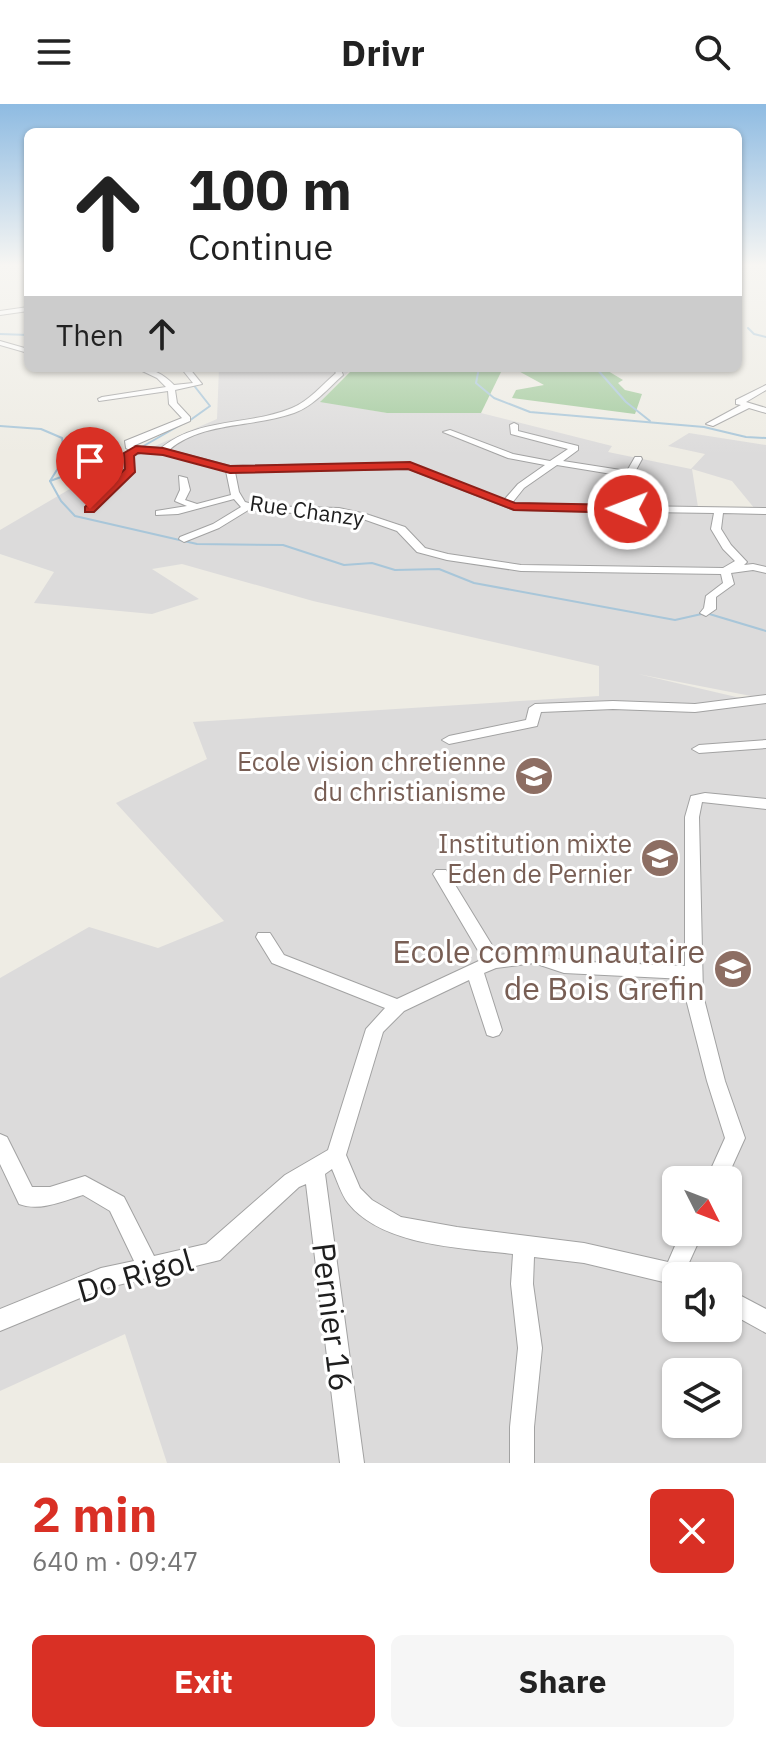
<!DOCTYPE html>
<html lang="en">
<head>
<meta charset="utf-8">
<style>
  body { margin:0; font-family:"IBM Plex Sans",sans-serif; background:#f6f6f6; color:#222; height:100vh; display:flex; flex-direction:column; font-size:30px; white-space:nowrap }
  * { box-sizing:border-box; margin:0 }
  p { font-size:26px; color:#767676 }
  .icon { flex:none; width:44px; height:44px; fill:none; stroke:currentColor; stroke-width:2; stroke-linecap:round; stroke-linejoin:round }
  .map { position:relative; height:1359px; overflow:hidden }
  .sheet { display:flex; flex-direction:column; background:#fff; flex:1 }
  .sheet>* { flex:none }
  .hud { position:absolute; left:24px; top:24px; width:718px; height:244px; border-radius:12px; box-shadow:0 2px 6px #0004; background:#fff; color:#222; overflow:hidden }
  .needle { width:52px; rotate:132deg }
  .tools { position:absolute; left:662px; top:1062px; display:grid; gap:16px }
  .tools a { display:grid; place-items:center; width:80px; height:80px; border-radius:12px; background:#fff; box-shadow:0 2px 6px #0004; font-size:40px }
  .pin { position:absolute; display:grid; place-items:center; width:68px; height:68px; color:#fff; margin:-82px -34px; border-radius:50% 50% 50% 0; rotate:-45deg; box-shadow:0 0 8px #0007 }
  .pin .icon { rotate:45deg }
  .me { position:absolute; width:88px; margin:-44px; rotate:271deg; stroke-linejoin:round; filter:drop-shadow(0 0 6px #0008) }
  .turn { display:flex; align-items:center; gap:28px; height:168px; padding:0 32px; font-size:36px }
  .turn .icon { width:104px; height:104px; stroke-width:2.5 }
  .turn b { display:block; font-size:56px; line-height:68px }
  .then { display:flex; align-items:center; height:76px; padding:0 32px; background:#0003; gap:16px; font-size:30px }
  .round { display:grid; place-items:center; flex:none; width:84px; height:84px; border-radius:12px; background:#f6f6f6 }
  .overview { display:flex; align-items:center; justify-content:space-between; height:136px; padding:0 32px }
  h1 { font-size:48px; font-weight:700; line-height:60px; color:#d93025 }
  .primary-button { display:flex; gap:16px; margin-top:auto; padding:16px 32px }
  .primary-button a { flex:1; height:92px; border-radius:12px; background:#d93025; color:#fff; font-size:32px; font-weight:700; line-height:92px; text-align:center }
  .primary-button a+a { background:#f6f6f6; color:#222 }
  header { display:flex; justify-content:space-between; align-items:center; height:104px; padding:0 32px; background:#fff; font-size:36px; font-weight:700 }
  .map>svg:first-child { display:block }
  .residential { fill:#dcdbdb; fill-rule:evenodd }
  .forest { fill:#a2ca9c }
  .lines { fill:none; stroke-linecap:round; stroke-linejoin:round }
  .stream { stroke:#a8c6d9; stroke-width:2 }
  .minor-casing { stroke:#a2a2a2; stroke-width:2 }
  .minor { fill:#fff; fill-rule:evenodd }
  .route { fill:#d93025; stroke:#8d1f18; stroke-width:2 }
  .labels { text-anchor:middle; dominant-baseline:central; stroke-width:6; stroke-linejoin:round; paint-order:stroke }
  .far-street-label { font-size:22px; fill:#1e1e1e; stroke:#fff }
  .education-label { font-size:26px; fill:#785e54; stroke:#fff; text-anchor:end }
  .near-education-label { font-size:32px; fill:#785e54; stroke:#fff; text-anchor:end }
  .near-street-label { font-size:32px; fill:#1e1e1e; stroke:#fff }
</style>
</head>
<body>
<header><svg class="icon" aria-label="menu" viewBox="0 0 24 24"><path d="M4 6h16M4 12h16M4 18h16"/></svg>Drivr<svg class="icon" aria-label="search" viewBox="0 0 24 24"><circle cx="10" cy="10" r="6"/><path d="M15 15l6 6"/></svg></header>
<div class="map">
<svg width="766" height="1359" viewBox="0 0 766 1359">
  <rect width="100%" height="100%" fill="#eeece4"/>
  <!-- residential -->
  <path class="residential" d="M219,264H352L321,297L387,309H481L612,342L608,348L691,365L705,350L668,342L689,329L766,341V595L638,570L766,600V1359H167L125,1230L0,1287V874L89,823L158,844L224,817L116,699L207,655L193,618L599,592V562L313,497L182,460L152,465L199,495L152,510L34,499L54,468L0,450V426L109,362L217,315ZM692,365L732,377L755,405L698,403ZM676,1076H728V1128H676ZM676,1172H728V1224H676ZM676,1268H728V1320H676Z"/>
  <!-- forest -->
  <g class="forest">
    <polygon points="354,264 503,264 481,309 387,309 320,298"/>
    <polygon points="513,264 603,264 623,276 618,279 625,286 642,290 635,310 512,294 516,286 544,281"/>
  </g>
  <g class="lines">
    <!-- stream -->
    <g class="stream">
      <polyline points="748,224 754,230 766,233"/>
      <polyline points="0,230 28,231"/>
      <polyline points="479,264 476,279 494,294 530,308 704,323 746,333 766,334"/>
      <polyline points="596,264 626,298 650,317"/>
      <polyline points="189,317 210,302 192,279"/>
      <polyline points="0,322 41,325 62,334 65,353 50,377"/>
      <polyline points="140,344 182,320"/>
      <polyline points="125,350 50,377 61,397 75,412 197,440 283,441 344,461 372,459 395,466 439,465 474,479 675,516 706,509 766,527"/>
    </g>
    <defs>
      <g id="minor">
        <polygon points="28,203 28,207 0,211 0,207"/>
        <polygon points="0,237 28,245 28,249 0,241"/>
        <path d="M136,264C153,264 163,270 174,281L193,279L181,264H189L202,280L175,286L177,299L190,313V317L133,342L161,344C199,313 249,322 292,304C309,297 322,281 336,269L332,264H340L343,271C328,284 314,302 294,309C253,324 203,317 169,346L230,362L410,359L504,396L518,380L545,361L508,354L443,328L450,326L513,350L550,357L568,345L511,330L510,321L514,319L518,321V327L578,342V346L563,357L627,367L635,353H641L642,355L629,379L632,402L766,404V410L723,409L721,425L731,441L747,458L744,461L753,460L766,463V469L753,466L731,469L734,480L716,493V505L706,512L700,509L704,504L706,492L723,479L721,470L521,467L447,456L417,448L397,427L363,415L339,410L260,408L250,405L219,424L184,438L179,435L180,433L213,420L241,403L234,395L178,410L156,411V407L187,402L175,397L180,386L179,372L187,374L190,386L185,396L197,400L231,391L226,367C204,361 152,340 133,352L134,367L93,407H87V403L126,364L124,351L129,346L126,344L125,337L182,314L169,300L168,287L99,297L98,295L102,293L166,283L157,274ZM557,361L624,372L619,379L623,402L512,399L524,384ZM409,365L514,406L714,409L711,425L723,445L735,457L723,464L521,461L448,450L425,444L405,423L366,410L339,404L260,402L245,398L239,388L235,368Z"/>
        <polygon points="766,281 766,286 746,298 766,304 766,309 749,304 713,322 706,320 741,301 736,300 736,296"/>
        <polygon points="766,591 766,599 695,608 613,605 541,608 537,622 449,640 442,636 449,632 526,616 529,604 535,600 613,597 695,600"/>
        <polygon points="766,636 766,644 699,649 692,645 699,641"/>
        <path d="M705,689L766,695V705L702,698L699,713L703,891L725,977L745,1034L726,1076H706L725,1034L707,977L685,891V875L564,869L534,859L496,864L484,869L502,926L499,931L493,933L487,931L469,876L404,907L383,928L346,1051L360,1084L372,1096L401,1113L457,1123L584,1139L668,1158L681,1128H703L687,1163L691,1165L694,1172H676V1181L584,1159L534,1153L533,1180L542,1244L534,1323V1359H510V1323L518,1244L511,1180L513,1150C462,1144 382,1142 348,1099C341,1090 337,1076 332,1065L325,1070L364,1359H340L306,1080L299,1083L220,1156L102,1185L0,1227V1205L101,1164L134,1157L110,1107L83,1091C63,1097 40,1108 19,1100L0,1060V1030L7,1033L32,1083H50L85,1072L124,1093L154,1152L206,1140L285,1071L328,1046L366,925L385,904L272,859L256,833L258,829H270L284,851L397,895L483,855L433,770L436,766H446L498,851L534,847L564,857L685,862V713L691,692Z"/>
        <polygon points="728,1185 766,1205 766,1229 728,1208"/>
      </g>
    </defs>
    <!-- minor casing -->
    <use href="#minor" class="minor-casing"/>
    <!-- minor -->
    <use href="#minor" class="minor"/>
  </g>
  <!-- sky -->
  <linearGradient id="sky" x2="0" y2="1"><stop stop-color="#8ebbe2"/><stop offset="0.46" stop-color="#f7f6f3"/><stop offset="1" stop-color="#f7f6f3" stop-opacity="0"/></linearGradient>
  <rect width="766" height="351" fill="url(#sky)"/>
  <!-- route -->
  <polygon class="route" points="136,342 163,344 230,362 410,358 515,399 628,401 635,405 628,409 514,406 408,365 230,369 163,351 138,349 134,352 135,368 94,408 85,408 85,403 125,365 124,349"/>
  <!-- icons -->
  <defs>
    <symbol id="school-disc" viewBox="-11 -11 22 22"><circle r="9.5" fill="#8d6e63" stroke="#fff"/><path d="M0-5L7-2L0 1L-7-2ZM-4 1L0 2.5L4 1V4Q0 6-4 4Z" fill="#fff"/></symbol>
  </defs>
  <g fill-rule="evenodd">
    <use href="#school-disc" x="512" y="650" width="44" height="44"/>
    <use href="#school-disc" x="638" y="732" width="44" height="44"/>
    <use href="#school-disc" x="711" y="843" width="44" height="44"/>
  </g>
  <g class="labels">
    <!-- far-street labels -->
    <g class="far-street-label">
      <text transform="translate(307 406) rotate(8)">Rue Chanzy</text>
    </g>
    <!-- education labels -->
    <g class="education-label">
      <text x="506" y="657">Ecole vision chretienne<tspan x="506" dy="30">du christianisme</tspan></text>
      <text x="632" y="739">Institution mixte<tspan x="632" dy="30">Eden de Pernier</tspan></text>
    </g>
    <!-- near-education labels -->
    <g class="near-education-label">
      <text x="705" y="847">Ecole communautaire<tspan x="705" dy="37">de Bois Grefin</tspan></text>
    </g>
    <!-- near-street labels -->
    <g class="near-street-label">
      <text transform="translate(135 1171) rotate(-16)">Do Rigol</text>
      <text transform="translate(333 1213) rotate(83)">Pernier 16</text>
    </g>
  </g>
</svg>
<div class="tools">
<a><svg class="needle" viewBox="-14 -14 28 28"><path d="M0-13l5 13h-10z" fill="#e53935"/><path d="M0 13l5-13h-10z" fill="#767676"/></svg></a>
<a><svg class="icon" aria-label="sound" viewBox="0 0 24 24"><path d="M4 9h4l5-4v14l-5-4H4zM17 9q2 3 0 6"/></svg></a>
<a><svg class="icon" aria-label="layers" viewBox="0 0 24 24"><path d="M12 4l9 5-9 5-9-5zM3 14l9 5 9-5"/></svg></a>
</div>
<div class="pin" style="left:90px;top:405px;background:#d93025"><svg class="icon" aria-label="arrive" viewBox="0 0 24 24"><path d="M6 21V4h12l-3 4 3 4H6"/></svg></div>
<svg class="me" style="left:628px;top:405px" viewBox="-20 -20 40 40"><circle r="17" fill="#d93025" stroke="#fff" stroke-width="3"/><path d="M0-11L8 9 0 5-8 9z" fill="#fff"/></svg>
<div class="hud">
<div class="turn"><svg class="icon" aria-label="ahead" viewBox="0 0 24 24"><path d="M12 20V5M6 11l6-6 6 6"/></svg><div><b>100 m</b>Continue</div></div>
<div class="then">Then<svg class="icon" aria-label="ahead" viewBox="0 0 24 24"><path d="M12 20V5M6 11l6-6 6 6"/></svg></div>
</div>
</div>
<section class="sheet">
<div class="overview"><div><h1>2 min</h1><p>640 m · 09:47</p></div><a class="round" style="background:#d93025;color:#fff"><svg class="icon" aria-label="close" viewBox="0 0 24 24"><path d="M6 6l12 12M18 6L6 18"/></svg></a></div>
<div class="primary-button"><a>Exit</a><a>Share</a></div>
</section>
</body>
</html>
